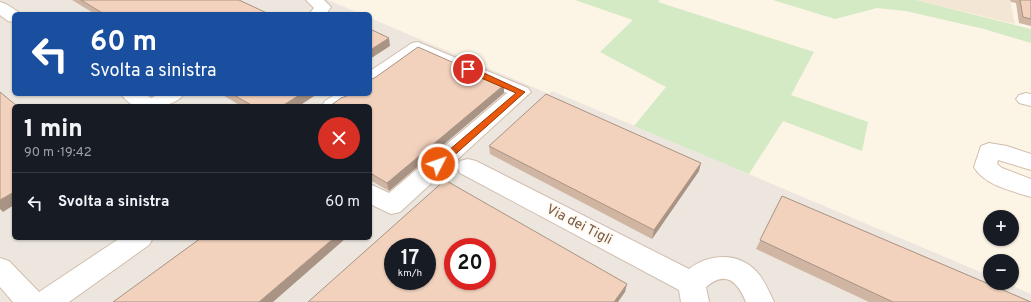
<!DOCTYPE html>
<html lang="it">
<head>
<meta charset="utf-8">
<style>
  body { margin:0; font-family:Overpass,sans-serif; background:#242831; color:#f1f3f6; height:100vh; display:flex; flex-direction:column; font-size:15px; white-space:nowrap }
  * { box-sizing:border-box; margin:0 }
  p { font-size:13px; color:#9ea1a6 }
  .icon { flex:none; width:22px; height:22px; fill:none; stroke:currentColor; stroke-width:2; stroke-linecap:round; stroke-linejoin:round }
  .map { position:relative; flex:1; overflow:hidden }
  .panel { position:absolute; left:12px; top:104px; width:360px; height:136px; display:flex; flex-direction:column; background:#171b24; border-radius:6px; box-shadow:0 1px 3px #0004 }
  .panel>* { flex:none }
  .hud { position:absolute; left:12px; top:12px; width:360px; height:84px; border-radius:6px; box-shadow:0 1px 3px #0004; background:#1a4fa0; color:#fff; overflow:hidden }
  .fabs { position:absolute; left:983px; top:210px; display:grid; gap:8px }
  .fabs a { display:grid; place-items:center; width:36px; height:36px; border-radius:50%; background:#171b24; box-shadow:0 1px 3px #0004; font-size:20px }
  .speed { position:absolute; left:384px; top:238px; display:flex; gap:8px; font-size:20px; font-weight:700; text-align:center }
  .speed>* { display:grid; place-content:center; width:52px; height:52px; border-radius:50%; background:#171b24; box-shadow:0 1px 3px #0004; line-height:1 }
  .speed small { font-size:10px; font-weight:400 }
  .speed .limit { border:6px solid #d22; background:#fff; color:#111 }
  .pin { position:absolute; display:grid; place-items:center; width:34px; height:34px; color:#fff; margin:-17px; border:2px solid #fff; border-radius:50%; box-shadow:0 1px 4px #0007 }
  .me { position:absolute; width:44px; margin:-22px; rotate:49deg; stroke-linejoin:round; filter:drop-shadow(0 0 3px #0008) }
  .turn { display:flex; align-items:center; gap:14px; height:84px; padding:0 12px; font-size:18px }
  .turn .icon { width:52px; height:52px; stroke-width:2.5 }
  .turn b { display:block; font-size:28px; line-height:34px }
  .round { display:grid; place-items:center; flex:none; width:42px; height:42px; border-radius:21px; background:#242831 }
  .headline { display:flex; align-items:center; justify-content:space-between; height:68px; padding:0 12px }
  h1 { font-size:24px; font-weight:800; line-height:30px }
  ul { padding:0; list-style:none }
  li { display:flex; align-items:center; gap:12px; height:60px; padding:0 12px; border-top:1px solid #363941 }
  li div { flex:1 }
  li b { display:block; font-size:15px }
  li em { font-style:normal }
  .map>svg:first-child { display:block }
  .residential { fill:#f4e6d4 }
  .industrial { fill:#ece6df; fill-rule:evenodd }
  .green { fill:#d3eac4 }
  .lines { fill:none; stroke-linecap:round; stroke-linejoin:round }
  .minor-casing { stroke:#d0beae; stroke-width:2 }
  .minor { fill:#fff; fill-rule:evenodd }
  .wall { fill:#d0b5a3 }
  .shaded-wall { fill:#a99384 }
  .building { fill:#f2d2bd; stroke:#a99384; fill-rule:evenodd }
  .route { fill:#ea580c; stroke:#983908 }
  .labels { text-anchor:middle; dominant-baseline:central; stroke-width:3.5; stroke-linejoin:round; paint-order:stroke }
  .street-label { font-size:14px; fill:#755a4a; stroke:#fff8ec }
</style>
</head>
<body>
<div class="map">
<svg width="1031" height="302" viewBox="0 0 1031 302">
  <rect width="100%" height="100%" fill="#fcf4e5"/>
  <!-- residential -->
  <polygon class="residential" points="916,0 1010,0 1015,24"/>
  <!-- industrial -->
  <path class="industrial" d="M0,0H328L361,14H14V94H370V18L549,94L552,91L990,276V283H1006L1031,294V302H0ZM14,106H370V238H14ZM393,247H427V281H393ZM453,247H487V281H453Z"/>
  <!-- green -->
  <g class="green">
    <polygon points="575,0 660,0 658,2 814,52 791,95 868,122 862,151 783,121 749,174 634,126 666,87 600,52 633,20"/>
    <polygon points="773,0 916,0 1031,29 1031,43 984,29 906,11 877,8 835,19"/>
  </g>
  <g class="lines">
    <defs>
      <g id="minor">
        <polygon points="306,0 324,0 331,7 326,14 309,14 314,8"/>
        <polygon points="0,2 6,4 20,13 14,14 14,22 8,21 0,15"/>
        <polygon points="418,42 528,88 531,92 400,212 391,214 370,204 370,184 389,193 507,93 419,54 377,84 370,86 370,71 412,43"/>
        <polygon points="1026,93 1031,94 1031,106 1019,103 1016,99 1019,95"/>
        <path d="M121,94H145L151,98L159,94H184C176,106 150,110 136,106C131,105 124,99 121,94Z"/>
        <path d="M336,94H360C351,108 337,106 322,106L325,101Z"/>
        <path d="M989,143L1007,146L1031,154V170L998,160L997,164L1002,168L1031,179V197C1012,191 984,185 974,167L981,146Z"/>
        <path d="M468,159L476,161L689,269C710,253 739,252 757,272C765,281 769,292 774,302H746C737,280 725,271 706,287L709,302H681L679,290L460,173L457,167L460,161Z"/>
        <polygon points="120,238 153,238 149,245 69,302 13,302 0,287 0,258 9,261 39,292"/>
      </g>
    </defs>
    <!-- minor casing -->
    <use href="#minor" class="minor-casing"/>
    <!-- minor -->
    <use href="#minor" class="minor"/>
  </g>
  <!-- wall -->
  <g class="wall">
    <polygon points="72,0 239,0 269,14 95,14"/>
    <polygon points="1010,0 1031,0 1031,26 1019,23 1016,3 1011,2"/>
    <polygon points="504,85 504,93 389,191 370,180 370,106"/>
    <polygon points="221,94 317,94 299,106 241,106"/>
    <polygon points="489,146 699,171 652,239 490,154"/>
    <polygon points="782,196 1031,302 869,302 756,249"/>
  </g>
  <!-- shaded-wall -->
  <g class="shaded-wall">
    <polygon points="389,38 390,46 370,59 370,50"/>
    <polygon points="504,85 504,93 389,191 387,183"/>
    <polygon points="301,94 317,94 299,106 282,106"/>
    <polygon points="701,163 699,171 652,239 654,230"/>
    <polygon points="14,192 14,205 3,212 0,209 0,200"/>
    <polygon points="334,238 345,238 345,239 273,302 259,302"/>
    <polygon points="627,284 625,292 618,302 614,302"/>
  </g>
  <!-- building -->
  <g class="building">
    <polygon points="81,0 239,0 269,14 104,14"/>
    <polygon points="1020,0 1031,0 1031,19 1023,17"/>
    <polygon points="370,29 389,38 370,50"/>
    <polygon points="418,47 504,85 387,183 370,173 370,106 330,106 341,98 352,94 370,94 370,80 376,77"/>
    <polygon points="0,92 17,106 14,106 14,192 0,200"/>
    <polygon points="232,94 301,94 282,106 253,106"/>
    <polygon points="546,94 701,163 654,230 489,146"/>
    <path d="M445,180L627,284L614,302H308ZM393,247H427V281H393ZM453,247H487V281H453Z"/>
    <polygon points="782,196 1031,302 893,302 760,240"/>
    <polygon points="201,238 334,238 259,302 113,302"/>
  </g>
  <!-- route -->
  <polygon class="route" points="465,67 471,67 525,92 441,167 438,168 433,164 435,162 516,93 465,71"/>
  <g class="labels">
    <!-- street labels -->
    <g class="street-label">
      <text transform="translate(579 225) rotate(27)">Via dei Tigli</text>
    </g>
  </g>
</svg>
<div class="fabs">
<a>+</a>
<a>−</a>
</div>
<div class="speed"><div>17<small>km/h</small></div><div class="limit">20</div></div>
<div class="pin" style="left:468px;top:69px;background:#d93025"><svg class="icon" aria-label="arrive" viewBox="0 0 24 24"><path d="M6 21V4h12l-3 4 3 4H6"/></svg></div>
<svg class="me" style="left:438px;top:164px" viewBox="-20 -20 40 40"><circle r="17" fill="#ea580c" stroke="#fff" stroke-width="3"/><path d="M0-11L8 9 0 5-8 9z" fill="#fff"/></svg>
<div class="hud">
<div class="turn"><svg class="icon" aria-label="left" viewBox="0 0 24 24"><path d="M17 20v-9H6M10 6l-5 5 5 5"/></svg><div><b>60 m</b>Svolta a sinistra</div></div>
</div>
<section class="panel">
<div class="headline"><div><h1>1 min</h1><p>90 m · 19:42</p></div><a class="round" style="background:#d93025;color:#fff"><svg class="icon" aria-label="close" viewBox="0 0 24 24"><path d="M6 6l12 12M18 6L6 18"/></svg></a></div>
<ul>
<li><svg class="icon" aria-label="left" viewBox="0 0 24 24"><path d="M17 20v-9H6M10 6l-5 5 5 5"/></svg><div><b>Svolta a sinistra</b></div><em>60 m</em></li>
</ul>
</section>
</div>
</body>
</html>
